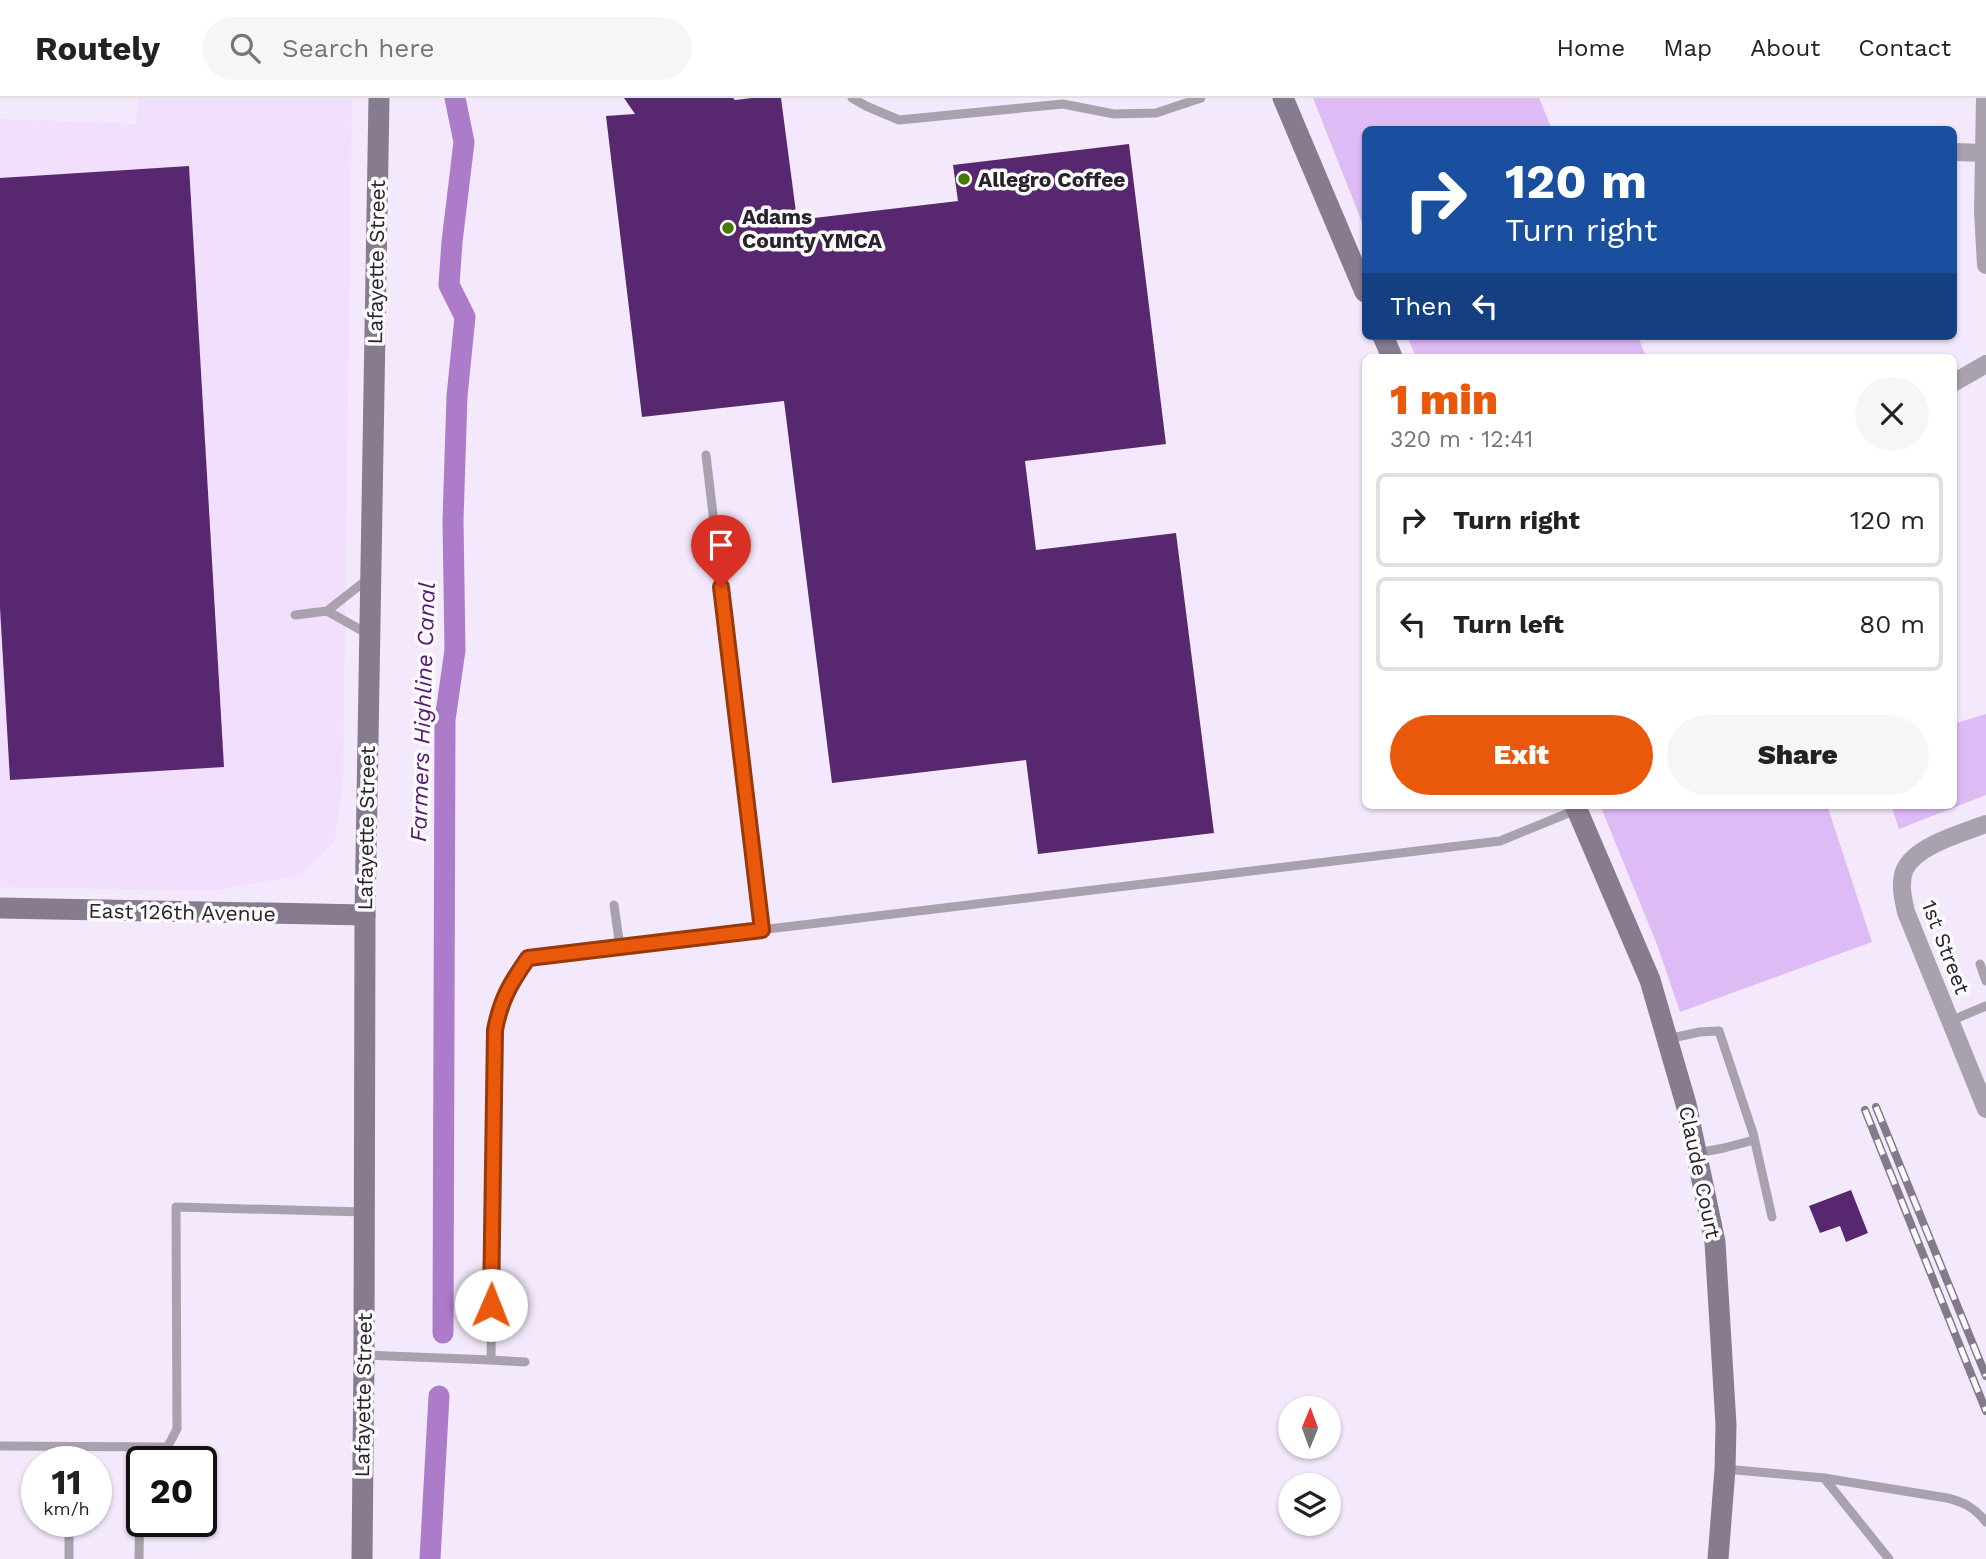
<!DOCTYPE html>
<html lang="en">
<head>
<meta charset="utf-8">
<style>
  body { margin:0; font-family:"Work Sans",sans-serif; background:#f6f6f6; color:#222; height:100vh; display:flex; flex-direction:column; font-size:26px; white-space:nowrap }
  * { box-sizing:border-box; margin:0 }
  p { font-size:23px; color:#767676 }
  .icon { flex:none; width:38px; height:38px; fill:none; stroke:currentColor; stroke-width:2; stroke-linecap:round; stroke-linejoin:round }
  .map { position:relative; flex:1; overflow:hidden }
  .sheet { position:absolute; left:1362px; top:256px; width:595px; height:455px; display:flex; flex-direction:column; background:#fff; border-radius:10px; box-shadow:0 2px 5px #0004 }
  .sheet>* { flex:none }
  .banner { position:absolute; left:1362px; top:28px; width:595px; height:214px; border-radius:10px; box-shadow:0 2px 5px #0004; background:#1a4fa0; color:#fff; overflow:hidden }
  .needle { width:46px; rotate:1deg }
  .controls { position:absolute; left:1278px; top:1298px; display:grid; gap:14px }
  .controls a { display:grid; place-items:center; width:63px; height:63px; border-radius:50%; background:#fff; box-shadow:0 2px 5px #0004; font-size:35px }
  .speed { position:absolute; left:21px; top:1348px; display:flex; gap:14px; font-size:35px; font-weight:700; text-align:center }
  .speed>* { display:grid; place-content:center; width:91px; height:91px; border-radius:50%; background:#fff; box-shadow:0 2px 5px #0004; line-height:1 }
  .speed small { font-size:18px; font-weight:400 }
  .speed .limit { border:4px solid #111; border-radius:10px; background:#fff; color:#111 }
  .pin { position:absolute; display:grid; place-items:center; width:60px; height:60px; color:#fff; margin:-72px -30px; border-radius:50% 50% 50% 0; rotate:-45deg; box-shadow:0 0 7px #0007 }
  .pin .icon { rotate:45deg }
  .me { position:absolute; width:77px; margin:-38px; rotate:1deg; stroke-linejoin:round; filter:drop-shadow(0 0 5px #0008) }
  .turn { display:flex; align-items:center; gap:24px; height:147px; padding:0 28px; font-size:32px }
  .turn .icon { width:91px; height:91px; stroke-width:2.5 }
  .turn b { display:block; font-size:49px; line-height:60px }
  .then { display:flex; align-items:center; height:66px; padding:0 28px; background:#0003; gap:14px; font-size:26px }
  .round { display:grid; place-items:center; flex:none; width:74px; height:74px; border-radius:37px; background:#f6f6f6 }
  .summary { display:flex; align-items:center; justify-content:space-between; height:119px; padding:0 28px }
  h1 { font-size:42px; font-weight:800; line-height:52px; color:#ea580c }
  .cta { display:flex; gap:14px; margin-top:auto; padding:14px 28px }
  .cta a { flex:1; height:80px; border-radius:42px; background:#ea580c; color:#fff; font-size:28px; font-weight:800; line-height:80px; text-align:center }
  .cta a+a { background:#f6f6f6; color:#222 }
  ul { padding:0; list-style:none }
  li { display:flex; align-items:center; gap:21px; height:94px; margin:0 14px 10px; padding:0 14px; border:4px solid #e0e0e0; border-radius:10px }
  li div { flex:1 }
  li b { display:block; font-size:26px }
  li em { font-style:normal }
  header { display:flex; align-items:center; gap:42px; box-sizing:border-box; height:98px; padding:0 35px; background:#fff; border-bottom:2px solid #e0e0e0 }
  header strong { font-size:33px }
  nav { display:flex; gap:38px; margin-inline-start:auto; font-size:24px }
  .search { width:490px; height:63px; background:#f6f6f6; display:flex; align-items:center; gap:18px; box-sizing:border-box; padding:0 24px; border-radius:38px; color:#767676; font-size:26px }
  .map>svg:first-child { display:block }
  .built { fill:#f1dffd }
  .green { fill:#dfbbf5 }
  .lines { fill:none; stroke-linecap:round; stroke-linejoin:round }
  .canal { stroke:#ac7bc9; stroke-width:21 }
  .building { fill:#572870 }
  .lane { stroke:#a9a1ae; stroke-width:9 }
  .street { stroke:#a9a1ae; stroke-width:18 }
  .secondary { stroke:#877c8f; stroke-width:21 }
  .rail-casing { stroke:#847b8a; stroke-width:8 }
  .rail { stroke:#fbfbfb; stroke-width:5; stroke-dasharray:16; stroke-linecap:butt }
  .route-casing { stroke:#983908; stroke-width:18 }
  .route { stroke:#ea580c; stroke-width:12 }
  .poi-dot { fill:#477800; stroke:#fbfbfb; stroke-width:2.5 }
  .labels { text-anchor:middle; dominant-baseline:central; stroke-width:7; stroke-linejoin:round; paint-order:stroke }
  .poi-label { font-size:21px; font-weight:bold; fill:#29222d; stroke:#fbfbfb; text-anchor:start }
  .street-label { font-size:21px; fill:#29222d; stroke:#fbfbfb }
  .water-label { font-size:23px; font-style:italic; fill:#571776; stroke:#fbfbfb }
</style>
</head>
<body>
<header>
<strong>Routely</strong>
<div class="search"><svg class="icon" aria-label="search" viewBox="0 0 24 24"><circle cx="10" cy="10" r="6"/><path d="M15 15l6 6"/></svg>Search here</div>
<nav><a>Home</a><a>Map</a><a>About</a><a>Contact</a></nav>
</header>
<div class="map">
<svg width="1986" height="1461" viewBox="0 0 1986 1461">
  <rect width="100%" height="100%" fill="#f4e9fc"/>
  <!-- built -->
  <polygon class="built" points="138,0 352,0 343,684 335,742 302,777 212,793 0,789 0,21 136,26"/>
  <!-- green -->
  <g class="green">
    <polygon points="1313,0 1539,0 1552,31 1365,32 1365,132"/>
    <polygon points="1407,238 1638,238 1646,259 1416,259"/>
    <polygon points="1986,616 1986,697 1899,731 1891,707 1953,707 1953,626"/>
    <polygon points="1600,707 1827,707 1872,844 1680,914 1658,849"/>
  </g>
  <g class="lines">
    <!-- canal -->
    <g class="canal">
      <polyline points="443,1235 445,622 455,552 453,422 457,298 465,219 449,187 452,144 464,44 455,0"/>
      <polyline points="430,1461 439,1298"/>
    </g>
  </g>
  <!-- building -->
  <g class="building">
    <polygon points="624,0 733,0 735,2 752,0 781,0 797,122 958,103 953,67 1129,46 1166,346 1025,363 1036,452 1176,435 1214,735 1038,756 1026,662 832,685 784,303 642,319 606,18 635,16"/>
    <polygon points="189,68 224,669 10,682 0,510 0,80"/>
    <polygon points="1851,1092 1868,1135 1846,1144 1840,1128 1820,1135 1809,1108"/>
  </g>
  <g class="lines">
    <!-- lane -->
    <g class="lane">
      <polyline points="852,0 866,8 899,22 1063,6 1114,16 1156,15 1201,0"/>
      <polyline points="706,357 762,832"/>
      <polyline points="327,513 368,536"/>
      <polyline points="295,517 327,513 369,480"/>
      <polyline points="614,807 620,849"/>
      <polyline points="1980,866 1986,883"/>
      <polyline points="1950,923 1986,908"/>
      <polyline points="1667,941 1700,934 1719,933 1753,1035 1772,1119"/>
      <polyline points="1697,1055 1724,1050 1754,1042"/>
      <path d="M364,1257L491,1262L495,932C501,901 510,886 528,860L1500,743L1576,712"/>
      <polyline points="491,1262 525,1264"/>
      <polyline points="0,1348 169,1349"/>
      <polyline points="69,1349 69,1363"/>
      <polyline points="160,1363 177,1331 176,1109 364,1114"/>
      <path d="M1725,1371L1824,1380L1947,1400C1964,1404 1975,1410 1986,1424"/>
      <polyline points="1824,1380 1889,1461"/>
      <polyline points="69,1423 69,1461"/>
      <polyline points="139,1461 140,1398 142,1394"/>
    </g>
    <!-- street -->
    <g class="street">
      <polyline points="1985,0 1983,114 1986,167"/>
      <polyline points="1953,54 1985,55"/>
      <polyline points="1953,285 1986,266"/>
      <path d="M1986,726C1963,735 1917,747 1905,771C1899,784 1903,801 1906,814L1986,1011"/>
    </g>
    <!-- secondary -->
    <g class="secondary">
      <polyline points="1283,0 1365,194"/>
      <polyline points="1383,238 1392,259"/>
      <polyline points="1575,707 1650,882 1686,1006 1715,1144 1726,1327 1725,1371 1718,1461"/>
      <polyline points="0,810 365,817"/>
      <polyline points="362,1461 364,1257 365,817 379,0"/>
    </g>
    <defs>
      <g id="rail">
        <polyline points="1876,1009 1986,1278"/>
        <polyline points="1865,1012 1986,1313"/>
      </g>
    </defs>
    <!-- rail casing -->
    <use href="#rail" class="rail-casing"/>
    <!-- rail -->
    <use href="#rail" class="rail"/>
  </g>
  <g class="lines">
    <defs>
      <path id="route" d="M491,1207L495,932C501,901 510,886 528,860L762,832L721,489"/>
    </defs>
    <!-- route casing -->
    <use href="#route" class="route-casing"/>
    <!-- route -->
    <use href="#route" class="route"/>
  </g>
  <!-- markers -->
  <g class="poi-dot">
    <circle cx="964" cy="81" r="7"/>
    <circle cx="728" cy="130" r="7"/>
  </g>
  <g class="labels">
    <!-- poi labels -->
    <g class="poi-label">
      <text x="978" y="81">Allegro Coffee</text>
      <text x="742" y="118">Adams<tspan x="742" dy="24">County YMCA</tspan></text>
    </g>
    <!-- street labels -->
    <g class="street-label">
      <text transform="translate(376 164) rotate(-89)">Lafayette Street</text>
      <text transform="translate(366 730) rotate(-89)">Lafayette Street</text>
      <text transform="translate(182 814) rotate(1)">East 126th Avenue</text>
      <text transform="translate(1946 849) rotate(69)">1st Street</text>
      <text transform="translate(1700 1074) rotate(78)">Claude Court</text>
      <text transform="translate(363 1297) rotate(-89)">Lafayette Street</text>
    </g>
    <!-- water labels -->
    <g class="water-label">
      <text transform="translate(423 614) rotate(-88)">Farmers Highline Canal</text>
    </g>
  </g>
</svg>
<div class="controls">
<a><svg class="needle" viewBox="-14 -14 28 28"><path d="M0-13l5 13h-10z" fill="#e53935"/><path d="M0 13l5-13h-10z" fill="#767676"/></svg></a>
<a><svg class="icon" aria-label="layers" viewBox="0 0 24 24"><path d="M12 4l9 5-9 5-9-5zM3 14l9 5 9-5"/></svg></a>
</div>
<div class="speed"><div>11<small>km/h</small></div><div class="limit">20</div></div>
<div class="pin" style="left:721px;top:489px;background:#d93025"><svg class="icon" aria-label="arrive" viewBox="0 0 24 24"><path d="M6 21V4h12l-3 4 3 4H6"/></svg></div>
<svg class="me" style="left:491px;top:1207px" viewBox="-20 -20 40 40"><circle r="19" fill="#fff"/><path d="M0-13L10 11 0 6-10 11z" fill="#ea580c"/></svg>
<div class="banner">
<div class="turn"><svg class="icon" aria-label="right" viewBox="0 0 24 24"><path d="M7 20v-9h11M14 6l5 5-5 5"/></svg><div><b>120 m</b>Turn right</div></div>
<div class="then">Then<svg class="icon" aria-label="left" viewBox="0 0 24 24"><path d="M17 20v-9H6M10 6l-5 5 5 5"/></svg></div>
</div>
<section class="sheet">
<div class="summary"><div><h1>1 min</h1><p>320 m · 12:41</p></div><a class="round"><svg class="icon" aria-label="close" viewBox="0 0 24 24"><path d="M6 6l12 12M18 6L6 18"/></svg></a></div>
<ul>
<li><svg class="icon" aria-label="right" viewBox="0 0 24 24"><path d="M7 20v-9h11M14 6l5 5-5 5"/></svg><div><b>Turn right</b></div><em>120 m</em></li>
<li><svg class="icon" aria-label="left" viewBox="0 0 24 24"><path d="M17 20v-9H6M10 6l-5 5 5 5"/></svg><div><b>Turn left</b></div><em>80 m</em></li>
</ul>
<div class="cta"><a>Exit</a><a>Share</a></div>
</section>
</div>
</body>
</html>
